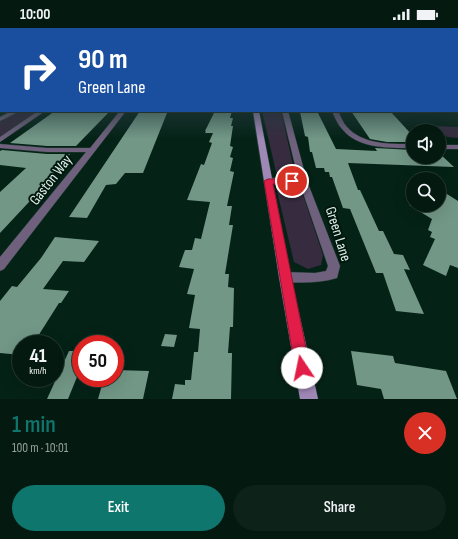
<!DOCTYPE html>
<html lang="en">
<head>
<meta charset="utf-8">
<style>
  body { margin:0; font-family:"Sofia Sans Condensed",sans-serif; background:#0d231a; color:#f1f3f6; height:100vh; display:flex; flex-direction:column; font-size:15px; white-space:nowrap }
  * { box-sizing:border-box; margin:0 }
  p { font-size:13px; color:#97a19f }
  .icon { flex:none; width:22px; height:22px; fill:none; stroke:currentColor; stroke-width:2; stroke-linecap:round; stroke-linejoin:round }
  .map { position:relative; height:371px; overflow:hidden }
  .sheet { display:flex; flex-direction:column; background:#041a11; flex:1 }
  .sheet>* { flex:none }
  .top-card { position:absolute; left:0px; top:0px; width:458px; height:84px; box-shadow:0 4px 16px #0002,0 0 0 1px #253831; background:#1a4fa0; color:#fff; overflow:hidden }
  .buttons { position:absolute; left:406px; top:96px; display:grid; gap:8px }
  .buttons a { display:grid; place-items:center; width:40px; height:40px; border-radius:50%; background:#041a11; box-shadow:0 4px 16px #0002,0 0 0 1px #253831; font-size:20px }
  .speed { position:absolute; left:12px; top:307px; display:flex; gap:8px; font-size:20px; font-weight:700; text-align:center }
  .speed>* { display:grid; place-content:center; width:52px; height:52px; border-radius:50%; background:#041a11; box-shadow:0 4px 16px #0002,0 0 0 1px #253831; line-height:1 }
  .speed small { font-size:10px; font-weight:400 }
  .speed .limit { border:6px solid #d22; background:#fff; color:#111 }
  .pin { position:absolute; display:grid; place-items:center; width:34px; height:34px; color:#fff; margin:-17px; border:2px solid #fff; border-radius:50%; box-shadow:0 1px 4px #0007 }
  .me { position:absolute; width:44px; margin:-22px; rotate:349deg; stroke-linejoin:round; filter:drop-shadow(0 0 3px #0008) }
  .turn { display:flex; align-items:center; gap:14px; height:84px; padding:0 12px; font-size:18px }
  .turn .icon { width:52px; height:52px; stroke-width:2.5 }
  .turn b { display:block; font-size:28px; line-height:34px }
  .round { display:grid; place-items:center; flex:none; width:42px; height:42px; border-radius:21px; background:#0d231a }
  .overview { display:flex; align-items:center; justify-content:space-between; height:68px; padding:0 12px }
  h1 { font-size:24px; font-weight:600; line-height:30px; color:#0f766e }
  .action { display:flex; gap:8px; margin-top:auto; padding:8px 12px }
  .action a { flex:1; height:46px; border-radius:24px; background:#0f766e; color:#fff; font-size:16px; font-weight:600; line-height:46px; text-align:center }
  .action a+a { background:#0d231a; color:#f1f3f6 }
  .status { display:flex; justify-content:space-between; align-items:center; height:28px; padding:0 20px; background:#041a11; direction:ltr }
  .status svg { height:11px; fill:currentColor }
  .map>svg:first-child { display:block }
  .green { fill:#362b3f }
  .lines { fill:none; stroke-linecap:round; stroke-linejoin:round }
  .river { fill:#000702; fill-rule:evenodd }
  .building { fill:#729786 }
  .street-casing { stroke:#243f34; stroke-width:1 }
  .secondary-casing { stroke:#243f34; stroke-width:1 }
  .street { fill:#6f607d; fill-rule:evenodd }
  .secondary { fill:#9f87b6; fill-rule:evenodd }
  .route { fill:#e11d48; stroke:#92132f }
  .labels { text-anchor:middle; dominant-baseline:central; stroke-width:4; stroke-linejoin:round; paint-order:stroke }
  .street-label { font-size:15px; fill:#dff0e8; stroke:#00180f }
</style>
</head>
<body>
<div class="status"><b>10:00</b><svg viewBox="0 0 49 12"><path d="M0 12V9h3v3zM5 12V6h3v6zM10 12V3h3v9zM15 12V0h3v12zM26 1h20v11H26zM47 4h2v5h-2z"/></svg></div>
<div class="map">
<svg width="458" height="371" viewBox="0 0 458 371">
  <rect width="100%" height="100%" fill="#052217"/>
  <!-- green -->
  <g class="green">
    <polygon points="19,83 38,83 0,110 0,92"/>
    <path d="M262,83H281L295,146C288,149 282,148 276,144Z"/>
    <polygon points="435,98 458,99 458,110 447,109"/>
    <polygon points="290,155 297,158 302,164 323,227 321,237 308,241 294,234 276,159 279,156"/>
  </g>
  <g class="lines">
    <!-- river -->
    <rect class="river" x="0" y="62" width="1" height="8"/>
  </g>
  <!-- building -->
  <g class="building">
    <polygon points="55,83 110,83 76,118 47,118 10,115"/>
    <polygon points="140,83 155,83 154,85 167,85 143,145 125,145 116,156 106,157 87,190 69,189"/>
    <polygon points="215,83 232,83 230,90 233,90 231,98 233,98 230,118 233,119 230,129 233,130 230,143 234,144 227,178 232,178 229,197 233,197 225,246 229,246 228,259 234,260 233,299 230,299 228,325 232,325 231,371 172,371 175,356 185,357 185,352 191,352 194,324 198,324 200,301 189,300 195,267 187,266 194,241 179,239 185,222 192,222 195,210 201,211 210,174 187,172 201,136 204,137 212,115 209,114 213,105 205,105 206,103 205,103"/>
    <polygon points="351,83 390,83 413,108 413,114 387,114 370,111"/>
    <polygon points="300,84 318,85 336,121 377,123 375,120 413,122 413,129 439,129 439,125 454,139 348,135 358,162 360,162 379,203 383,203 394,226 403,227 410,242 404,241 424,286 396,283 383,245 376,245 350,181 343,180 332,149 330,149 329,144 325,144 324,140 316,140 312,124 310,124 308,109 305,108"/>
    <polygon points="2,122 47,126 70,126 43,159 0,205 0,164 26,140 0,137 0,123"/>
    <polygon points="439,161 458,173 458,240 450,237 446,248 423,237 435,211 430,209 432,204 428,202 432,191 409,177 439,177"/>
    <polygon points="55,209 99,213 84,234 63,233 43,261 69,263 61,275 59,275 33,316 21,316 21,327 0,325 0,273 12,258 17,259 41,230"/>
    <polygon points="165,306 177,307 174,319 161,318"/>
    <polygon points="69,323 81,323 81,344 79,344 68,371 47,371"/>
    <polygon points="351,323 393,328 395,335 446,343 457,371 384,371 381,361 357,357"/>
    <polygon points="115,342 149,343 143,371 98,371 104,350 115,350"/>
  </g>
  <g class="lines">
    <defs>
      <g id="street">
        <rect x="457" y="65" width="1" height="2"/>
        <rect x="457" y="78" width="1" height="4"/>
        <polygon points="12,83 20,83 0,93 0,89"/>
        <polygon points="38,83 45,83 0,114 0,109"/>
        <polygon points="120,83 126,83 4,241 0,243 0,229 86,124 47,124 0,120 0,116 47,120 90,120"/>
        <path d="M282,83H288L307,153L340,238L337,250C320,255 304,255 285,254L281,253L279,249L281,245L285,244L315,245L326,243L328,238L300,156H268L264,153L268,150H298Z"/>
        <path d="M332,83H338C341,89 343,95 347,99C363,117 391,116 413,116V120C390,120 359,121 343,102C338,97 335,90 332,83Z"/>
        <rect x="439" y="117" width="19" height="4"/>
      </g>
      <polygon id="secondary" points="253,83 259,83 291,249 318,371 300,371 279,249"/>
    </defs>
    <!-- street casing -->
    <use href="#street" class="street-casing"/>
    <!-- secondary casing -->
    <use href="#secondary" class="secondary-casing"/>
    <!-- street -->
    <use href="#street" class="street"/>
    <!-- secondary -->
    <use href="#secondary" class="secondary"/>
  </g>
  <!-- sky -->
  <linearGradient id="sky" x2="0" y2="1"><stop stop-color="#03130d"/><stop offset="0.53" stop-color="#2a4447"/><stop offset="1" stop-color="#2a4447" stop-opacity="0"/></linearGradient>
  <rect width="458" height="111" fill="url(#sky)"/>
  <!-- route -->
  <polygon class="route" points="268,151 292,151 296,153 292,156 273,156 310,340 308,345 302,347 297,345 295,340 264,153"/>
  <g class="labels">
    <!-- street labels -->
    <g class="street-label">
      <text transform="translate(51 152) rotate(-52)">Gaston Way</text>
      <text transform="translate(338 206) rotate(73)">Green Lane</text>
    </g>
  </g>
</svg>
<div class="buttons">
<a><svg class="icon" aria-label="sound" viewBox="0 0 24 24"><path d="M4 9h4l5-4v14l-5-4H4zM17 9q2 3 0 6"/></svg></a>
<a><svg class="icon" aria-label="search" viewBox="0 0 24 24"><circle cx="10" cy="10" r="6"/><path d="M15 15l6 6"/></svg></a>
</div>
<div class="speed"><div>41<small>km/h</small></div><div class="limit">50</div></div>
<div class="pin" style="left:292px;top:153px;background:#d93025"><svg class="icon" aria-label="arrive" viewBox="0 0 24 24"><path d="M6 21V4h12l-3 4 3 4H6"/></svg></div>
<svg class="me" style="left:302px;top:340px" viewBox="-20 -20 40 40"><circle r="19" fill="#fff"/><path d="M0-13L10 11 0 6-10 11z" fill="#e11d48"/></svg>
<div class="top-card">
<div class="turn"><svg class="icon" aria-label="right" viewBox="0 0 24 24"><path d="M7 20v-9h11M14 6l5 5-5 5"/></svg><div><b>90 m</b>Green Lane</div></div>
</div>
</div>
<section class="sheet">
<div class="overview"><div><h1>1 min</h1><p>100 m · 10:01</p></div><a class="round" style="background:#d93025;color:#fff"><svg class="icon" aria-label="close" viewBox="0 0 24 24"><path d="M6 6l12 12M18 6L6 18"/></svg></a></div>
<div class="action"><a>Exit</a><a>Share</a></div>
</section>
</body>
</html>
